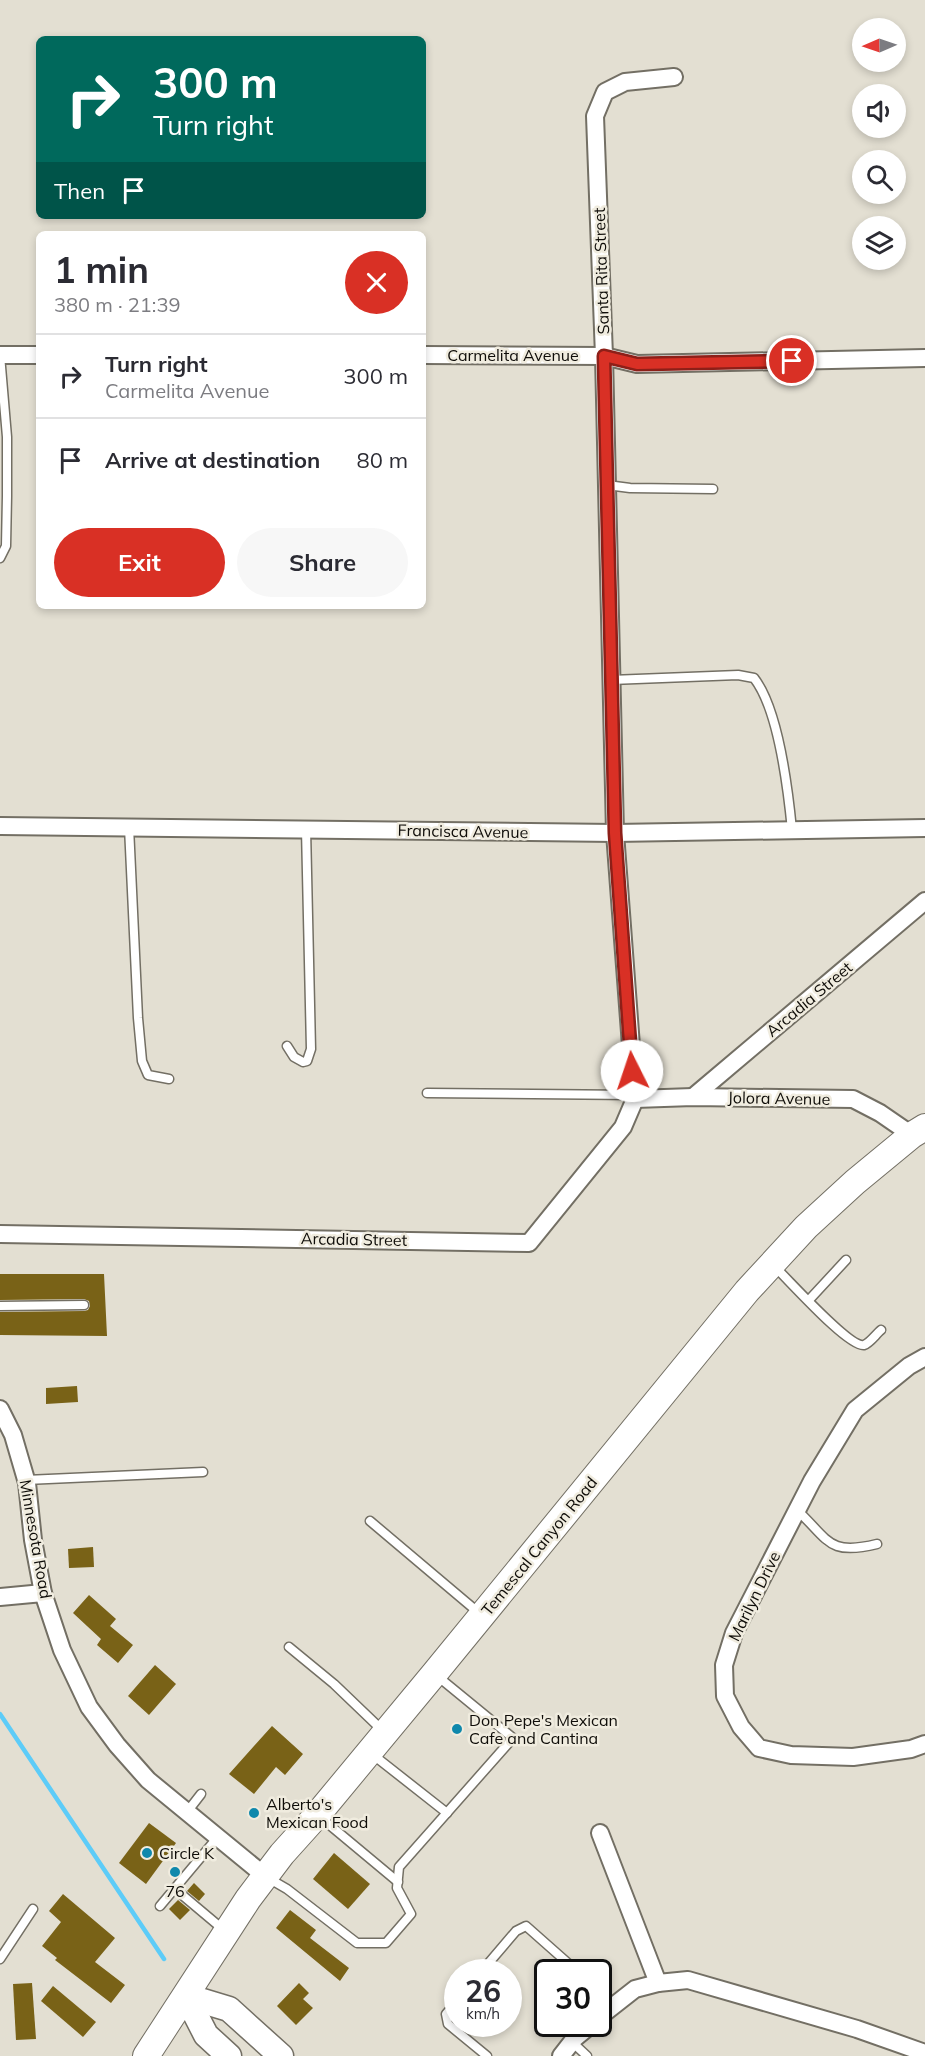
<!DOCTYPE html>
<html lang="en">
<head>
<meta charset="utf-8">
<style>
  body { margin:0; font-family:Mulish,sans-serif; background:#f7f7f7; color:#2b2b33; height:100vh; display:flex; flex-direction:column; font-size:22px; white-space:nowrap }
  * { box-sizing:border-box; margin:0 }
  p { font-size:20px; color:#7c7c81 }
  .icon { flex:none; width:33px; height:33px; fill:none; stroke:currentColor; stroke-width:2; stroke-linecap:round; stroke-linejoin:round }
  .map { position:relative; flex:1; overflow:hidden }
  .sheet { position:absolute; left:36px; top:231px; width:390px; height:378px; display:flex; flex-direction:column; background:#fff; border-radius:9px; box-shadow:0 3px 9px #0003 }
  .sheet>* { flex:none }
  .guide { position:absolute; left:36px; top:36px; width:390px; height:183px; border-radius:9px; box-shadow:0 3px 9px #0003; background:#00695c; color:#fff; overflow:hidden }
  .needle { width:39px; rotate:268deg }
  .tools { position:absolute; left:852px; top:18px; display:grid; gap:12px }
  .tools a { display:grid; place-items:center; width:54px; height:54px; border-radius:50%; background:#fff; box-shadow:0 3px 9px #0003; font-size:30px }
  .speed { position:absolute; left:444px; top:1959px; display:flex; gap:12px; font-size:30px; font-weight:700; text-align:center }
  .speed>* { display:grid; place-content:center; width:78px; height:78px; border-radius:50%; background:#fff; box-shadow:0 3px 9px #0003; line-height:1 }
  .speed small { font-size:15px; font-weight:400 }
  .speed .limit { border:3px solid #111; border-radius:9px; background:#fff; color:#111 }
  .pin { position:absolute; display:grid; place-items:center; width:51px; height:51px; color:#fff; margin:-26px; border:3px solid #fff; border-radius:50%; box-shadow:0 2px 6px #0007 }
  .me { position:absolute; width:66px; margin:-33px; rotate:356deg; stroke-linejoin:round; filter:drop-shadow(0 0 4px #0008) }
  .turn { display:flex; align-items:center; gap:21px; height:126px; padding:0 18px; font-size:27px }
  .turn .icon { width:78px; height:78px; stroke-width:2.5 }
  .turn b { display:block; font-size:42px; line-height:51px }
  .then { display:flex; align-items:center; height:57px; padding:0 18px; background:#0003; gap:12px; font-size:22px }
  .round { display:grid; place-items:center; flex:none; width:63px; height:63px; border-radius:32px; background:#f7f7f7 }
  .headline { display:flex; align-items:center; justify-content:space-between; height:102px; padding:0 18px }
  h1 { font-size:36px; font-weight:700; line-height:45px }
  .button { display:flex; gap:12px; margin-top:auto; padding:12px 18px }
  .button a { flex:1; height:69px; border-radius:36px; background:#d93025; color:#fff; font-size:24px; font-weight:700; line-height:69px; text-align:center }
  .button a+a { background:#f7f7f7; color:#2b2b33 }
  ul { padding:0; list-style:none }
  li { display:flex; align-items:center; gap:18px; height:84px; padding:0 18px; border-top:2px solid #e1e1e2 }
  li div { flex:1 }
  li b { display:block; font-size:22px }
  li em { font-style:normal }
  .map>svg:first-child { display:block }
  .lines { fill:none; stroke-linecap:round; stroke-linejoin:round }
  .stream { stroke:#5dccf8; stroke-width:4.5 }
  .building { fill:#796217 }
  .service-casing { stroke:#736f64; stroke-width:11 }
  .minor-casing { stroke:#736f64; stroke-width:20 }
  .secondary-casing { stroke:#736f64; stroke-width:27 }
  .primary-casing { stroke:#736f64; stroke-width:28 }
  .service { stroke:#fff; stroke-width:8 }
  .minor { stroke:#fff; stroke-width:16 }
  .secondary { stroke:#fff; stroke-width:24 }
  .primary { stroke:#fff; stroke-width:26 }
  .route-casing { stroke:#8d1f18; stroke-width:15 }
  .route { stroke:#d93025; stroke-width:10 }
  .poi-dot { fill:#0f88ac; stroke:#f0ecdf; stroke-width:2 }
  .labels { text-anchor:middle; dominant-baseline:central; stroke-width:5; stroke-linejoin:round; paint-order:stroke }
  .street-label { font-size:16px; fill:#0e0c08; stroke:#f0ecdf }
  .poi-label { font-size:16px; fill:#0e0c08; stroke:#f0ecdf; text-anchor:start }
</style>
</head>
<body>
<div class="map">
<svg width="925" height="2056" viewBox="0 0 925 2056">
  <rect width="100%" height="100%" fill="#e3dfd2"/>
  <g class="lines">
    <!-- stream -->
    <polyline class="stream" points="0,1714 164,1959"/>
  </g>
  <!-- building -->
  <g class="building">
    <polygon points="0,1274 104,1274 107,1336 0,1335 0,1312 84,1311 88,1310 90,1306 89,1301 84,1299 0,1300"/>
    <polygon points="77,1386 78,1402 46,1404 46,1388"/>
    <polygon points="93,1547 94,1567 69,1568 68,1549"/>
    <polygon points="89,1595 116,1619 110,1626 133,1645 118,1663 97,1645 101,1639 73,1613"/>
    <polygon points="155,1665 176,1684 149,1715 128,1696"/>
    <polygon points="272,1726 303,1754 285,1775 276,1767 254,1794 229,1774"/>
    <polygon points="149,1823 176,1843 146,1884 119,1863"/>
    <polygon points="334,1853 370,1884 348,1909 313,1879"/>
    <polygon points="194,1883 205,1894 199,1901 187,1891"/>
    <polygon points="63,1894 115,1938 95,1962 125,1985 111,2003 55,1960 57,1958 42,1946 61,1922 49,1911"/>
    <polygon points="178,1900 190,1910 180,1920 169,1909"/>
    <polygon points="290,1910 316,1930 310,1938 349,1968 340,1981 276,1928"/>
    <polygon points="32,1983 36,2039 16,2040 13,1984"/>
    <polygon points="299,1983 309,1993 303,1999 313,2008 296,2025 277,2006"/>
    <polygon points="53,1986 96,2022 83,2037 41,2001"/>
  </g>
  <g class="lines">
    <defs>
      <g id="service">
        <polyline points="607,485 630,488 713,489"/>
        <polyline points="0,558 6,546 7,496 7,437 0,355"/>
        <path d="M611,680L738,675L754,678C779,710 788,789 792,830"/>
        <polyline points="129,827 138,1018 142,1061 148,1075 169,1079"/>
        <polyline points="287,1046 294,1057 303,1062 307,1061 311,1049 306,829"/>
        <polyline points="427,1093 634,1095"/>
        <path d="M774,1266C788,1279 849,1348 864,1345C870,1343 876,1334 881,1330"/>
        <polyline points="809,1300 846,1260"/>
        <polyline points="0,1306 84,1305"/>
        <polyline points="26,1480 203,1472"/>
        <path d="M797,1510C829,1540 828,1556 877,1544"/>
        <polyline points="370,1521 479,1613"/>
        <polyline points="289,1647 334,1684 382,1730"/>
        <polyline points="372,1754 447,1813"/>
        <polyline points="187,1812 201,1794"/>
        <polyline points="320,1817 398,1882"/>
        <polyline points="268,1878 287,1889 357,1943 386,1943 411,1914 397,1888 399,1867 513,1738 436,1675"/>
        <polyline points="175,1889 225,1931"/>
        <polyline points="160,1906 217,1838"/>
        <polyline points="0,1959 33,1909"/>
        <polyline points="481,1972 516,1931 526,1926 578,1972"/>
        <polyline points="598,1991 614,2005"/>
        <polyline points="458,2000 446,2014 448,2024 487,2056"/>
        <polyline points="572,2042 587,2056"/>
      </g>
      <g id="minor">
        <polyline points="0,355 39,355"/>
        <polyline points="423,355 604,356 637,364 925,358"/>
        <polyline points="0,826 615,833 925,828"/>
        <polyline points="693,1097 925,901"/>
        <polyline points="635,1099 615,833 604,356 595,116 605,92 625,82 674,77"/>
        <polyline points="635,1099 693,1097 853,1099 880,1113 912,1135"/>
        <polyline points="0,1234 529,1243 623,1127 635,1099"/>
        <polyline points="925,1357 909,1366 855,1410 812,1481 734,1633 724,1665 725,1696 741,1727 759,1748 791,1755 853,1757 911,1749 925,1744"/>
        <polyline points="0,1409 13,1435 27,1483 33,1540 43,1593 62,1650 89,1707 117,1745 148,1780 265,1876"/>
        <polyline points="0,1597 43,1593"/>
        <polyline points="600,1833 658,1983"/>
        <polyline points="598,2018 635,1989 658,1983 688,1980 857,2029 925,2053"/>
        <polyline points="561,2056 575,2038 592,2024"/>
      </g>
      <g id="secondary">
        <polyline points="186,1996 229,2009 281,2056"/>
        <polyline points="186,1996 206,2035 229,2056"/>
      </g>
      <polyline id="primary" points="146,2056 248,1899 282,1854 318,1814 434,1674 747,1291 806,1227 855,1182 912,1135 925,1127"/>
    </defs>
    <!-- service casing -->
    <use href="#service" class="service-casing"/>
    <!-- minor casing -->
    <use href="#minor" class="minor-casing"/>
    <!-- secondary casing -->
    <use href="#secondary" class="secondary-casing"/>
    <!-- primary casing -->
    <use href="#primary" class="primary-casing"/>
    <!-- service -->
    <use href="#service" class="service"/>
    <!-- minor -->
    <use href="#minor" class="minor"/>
    <!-- secondary -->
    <use href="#secondary" class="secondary"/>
    <!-- primary -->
    <use href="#primary" class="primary"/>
  </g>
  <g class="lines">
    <defs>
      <polyline id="route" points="632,1071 615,833 604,356 637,364 792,361"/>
    </defs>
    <!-- route casing -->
    <use href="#route" class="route-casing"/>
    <!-- route -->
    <use href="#route" class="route"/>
  </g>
  <!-- markers -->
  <g class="poi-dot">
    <circle cx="457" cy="1729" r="6"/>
    <circle cx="254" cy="1813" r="6"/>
    <circle cx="147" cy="1853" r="6"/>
    <circle cx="175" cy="1872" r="6"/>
  </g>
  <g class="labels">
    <!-- street labels -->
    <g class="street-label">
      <text transform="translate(601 271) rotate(-92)">Santa Rita Street</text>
      <text x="513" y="355">Carmelita Avenue</text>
      <text transform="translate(463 831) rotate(1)">Francisca Avenue</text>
      <text transform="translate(809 999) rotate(-40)">Arcadia Street</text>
      <text transform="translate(779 1098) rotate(1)">Jolora Avenue</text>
      <text transform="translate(354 1239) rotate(1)">Arcadia Street</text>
      <text transform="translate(36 1539) rotate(80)">Minnesota Road</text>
      <text transform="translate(539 1546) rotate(-51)">Temescal Canyon Road</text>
      <text transform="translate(754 1596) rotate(-64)">Marilyn Drive</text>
    </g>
    <!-- poi labels -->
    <g class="poi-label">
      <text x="469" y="1720">Don Pepe's Mexican<tspan x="469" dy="18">Cafe and Cantina</tspan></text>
      <text x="266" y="1804">Alberto's<tspan x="266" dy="18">Mexican Food</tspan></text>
      <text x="159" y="1853">Circle K</text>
      <text x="175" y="1891" text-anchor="middle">76</text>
    </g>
  </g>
</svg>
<div class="tools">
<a><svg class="needle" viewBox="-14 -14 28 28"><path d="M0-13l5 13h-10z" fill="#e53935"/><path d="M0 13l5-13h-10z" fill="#7c7c81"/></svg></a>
<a><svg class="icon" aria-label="sound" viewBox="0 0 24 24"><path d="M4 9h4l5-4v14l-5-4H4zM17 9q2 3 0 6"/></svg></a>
<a><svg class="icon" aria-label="search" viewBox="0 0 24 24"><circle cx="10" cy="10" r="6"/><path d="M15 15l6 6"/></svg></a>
<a><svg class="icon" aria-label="layers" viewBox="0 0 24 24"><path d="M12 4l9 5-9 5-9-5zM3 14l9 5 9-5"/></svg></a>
</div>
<div class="speed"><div>26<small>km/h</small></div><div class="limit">30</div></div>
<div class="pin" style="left:792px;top:361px;background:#d93025"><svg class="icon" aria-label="arrive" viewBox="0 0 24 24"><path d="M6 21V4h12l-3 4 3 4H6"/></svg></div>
<svg class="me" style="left:632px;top:1071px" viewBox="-20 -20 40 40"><circle r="19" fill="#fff"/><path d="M0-13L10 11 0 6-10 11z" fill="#d93025"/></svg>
<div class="guide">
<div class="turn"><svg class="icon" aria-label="right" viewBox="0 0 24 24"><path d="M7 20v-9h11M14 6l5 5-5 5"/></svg><div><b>300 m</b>Turn right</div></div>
<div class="then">Then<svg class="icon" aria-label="arrive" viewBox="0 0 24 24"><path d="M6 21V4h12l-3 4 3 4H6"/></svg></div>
</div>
<section class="sheet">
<div class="headline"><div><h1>1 min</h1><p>380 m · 21:39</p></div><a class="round" style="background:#d93025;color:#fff"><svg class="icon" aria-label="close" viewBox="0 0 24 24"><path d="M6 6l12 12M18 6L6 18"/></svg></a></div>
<ul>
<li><svg class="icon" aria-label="right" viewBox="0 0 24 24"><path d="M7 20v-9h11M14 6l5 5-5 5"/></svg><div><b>Turn right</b><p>Carmelita Avenue</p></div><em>300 m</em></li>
<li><svg class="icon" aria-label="arrive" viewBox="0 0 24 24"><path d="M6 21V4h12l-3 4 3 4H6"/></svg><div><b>Arrive at destination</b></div><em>80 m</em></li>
</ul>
<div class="button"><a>Exit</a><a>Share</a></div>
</section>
</div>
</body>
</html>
